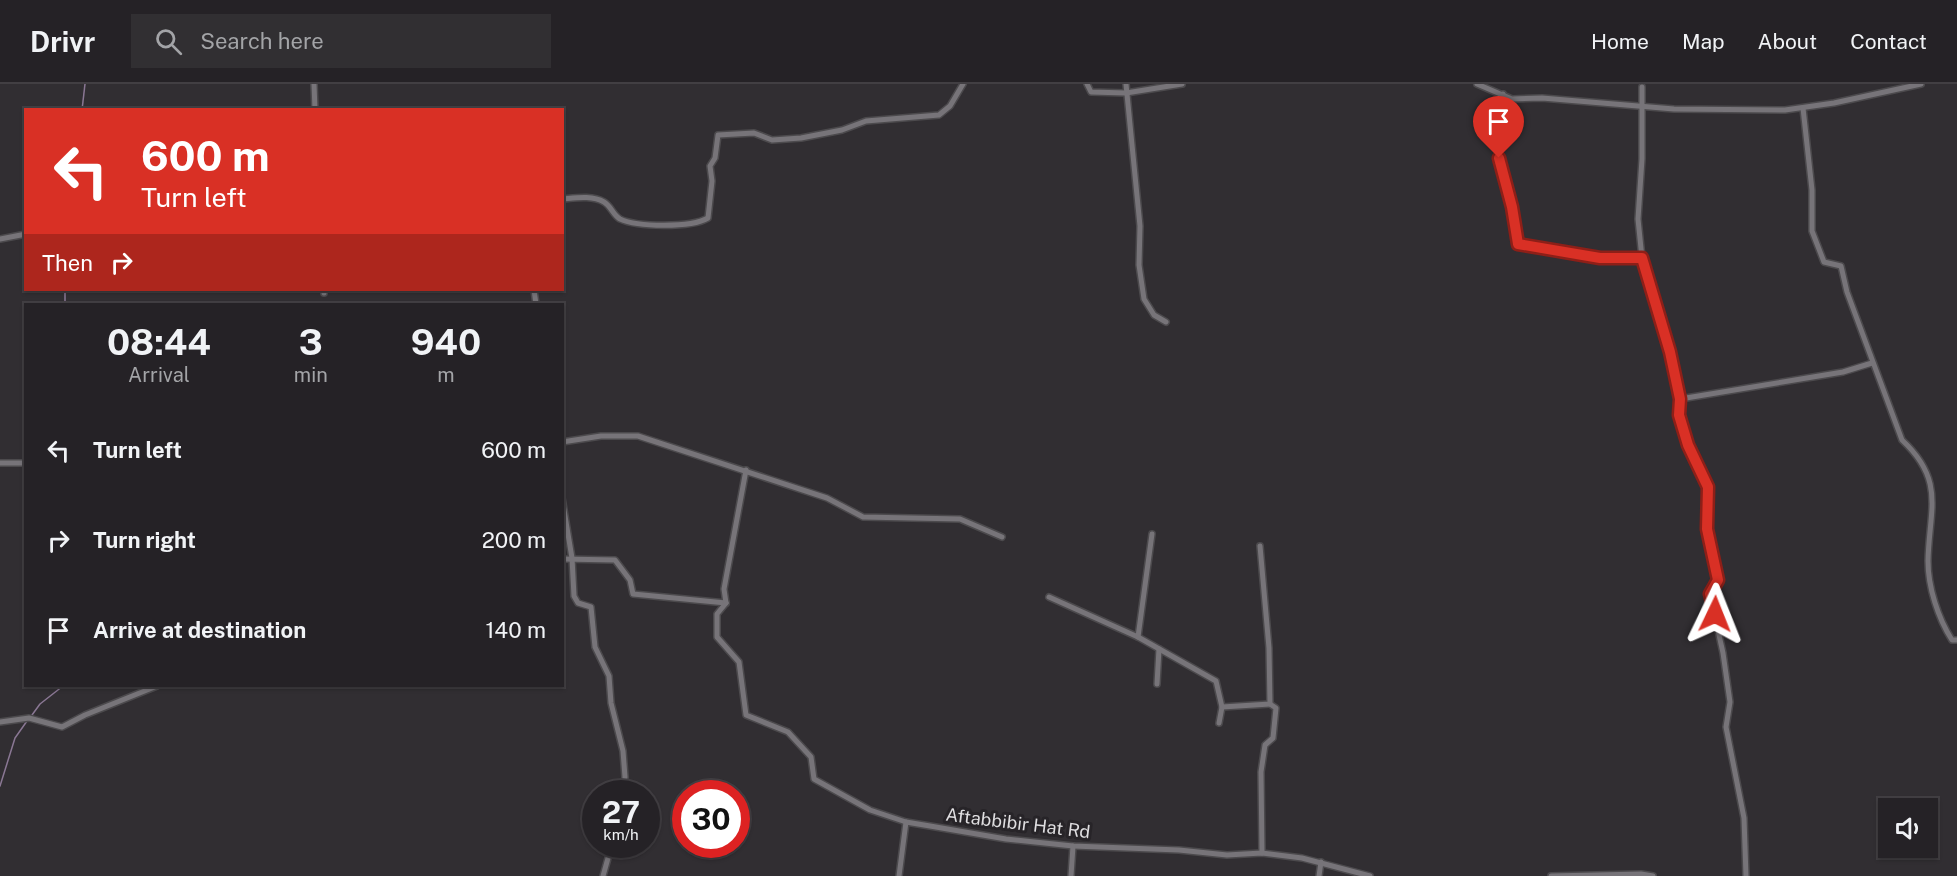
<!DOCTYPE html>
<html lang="en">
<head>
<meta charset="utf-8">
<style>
  body { margin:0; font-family:"Public Sans",sans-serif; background:#312f32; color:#f1f3f6; height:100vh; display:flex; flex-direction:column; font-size:22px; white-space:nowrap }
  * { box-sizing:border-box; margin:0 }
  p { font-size:20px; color:#a3a4a7 }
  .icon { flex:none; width:33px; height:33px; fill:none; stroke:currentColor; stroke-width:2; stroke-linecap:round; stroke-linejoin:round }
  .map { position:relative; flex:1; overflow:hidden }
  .sheet { position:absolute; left:24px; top:219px; width:540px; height:384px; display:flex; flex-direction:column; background:#252226; border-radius:0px; box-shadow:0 2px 4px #0004,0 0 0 2px #423f43 }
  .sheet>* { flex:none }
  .hud { position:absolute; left:24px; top:24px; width:540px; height:183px; border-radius:0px; box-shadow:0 2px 4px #0004,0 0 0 2px #423f43; background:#d93025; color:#fff; overflow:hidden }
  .buttons { position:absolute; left:1878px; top:714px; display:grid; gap:12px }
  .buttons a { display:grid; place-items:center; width:60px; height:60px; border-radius:0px; background:#252226; box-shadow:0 2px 4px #0004,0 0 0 2px #423f43; font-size:30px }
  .speed { position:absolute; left:582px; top:696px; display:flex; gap:12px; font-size:30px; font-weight:700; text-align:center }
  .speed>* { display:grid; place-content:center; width:78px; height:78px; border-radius:50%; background:#252226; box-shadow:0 2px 4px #0004,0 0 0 2px #423f43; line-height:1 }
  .speed small { font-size:15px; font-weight:400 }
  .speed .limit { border:9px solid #d22; background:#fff; color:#111 }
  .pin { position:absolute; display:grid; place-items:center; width:51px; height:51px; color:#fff; margin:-62px -26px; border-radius:50% 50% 50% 0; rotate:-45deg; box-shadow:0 0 6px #0007 }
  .pin .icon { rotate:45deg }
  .me { position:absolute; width:66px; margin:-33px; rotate:2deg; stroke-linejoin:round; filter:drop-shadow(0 0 4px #0008) }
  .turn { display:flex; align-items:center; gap:21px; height:126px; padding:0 18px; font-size:27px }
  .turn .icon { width:78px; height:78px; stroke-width:2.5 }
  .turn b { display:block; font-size:42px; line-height:51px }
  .then { display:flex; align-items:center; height:57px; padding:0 18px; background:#0003; gap:12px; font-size:22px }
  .eta { display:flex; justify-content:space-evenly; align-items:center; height:102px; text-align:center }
  .eta b { font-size:36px; font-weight:700; line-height:42px }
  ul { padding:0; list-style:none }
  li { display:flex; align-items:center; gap:18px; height:90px; padding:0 18px }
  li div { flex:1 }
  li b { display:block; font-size:22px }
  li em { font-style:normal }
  header { display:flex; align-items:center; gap:36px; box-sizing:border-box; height:84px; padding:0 30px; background:#252226; border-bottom:2px solid #423f43 }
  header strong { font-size:28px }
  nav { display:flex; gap:33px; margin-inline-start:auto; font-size:21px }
  .search { width:420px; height:54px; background:#312f32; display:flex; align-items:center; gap:15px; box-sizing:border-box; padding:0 21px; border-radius:0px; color:#a3a4a7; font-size:22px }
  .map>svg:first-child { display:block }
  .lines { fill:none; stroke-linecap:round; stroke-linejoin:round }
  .stream { stroke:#8a7794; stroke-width:1.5 }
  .minor-casing { stroke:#4c4a4d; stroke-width:8 }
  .minor { stroke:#777479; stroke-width:5 }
  .route-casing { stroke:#8d1f18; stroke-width:15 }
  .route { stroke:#d93025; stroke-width:10 }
  .labels { text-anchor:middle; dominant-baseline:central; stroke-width:6; stroke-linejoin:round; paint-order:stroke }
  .street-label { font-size:18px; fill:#dfdee0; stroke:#272428 }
</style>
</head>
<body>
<header>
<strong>Drivr</strong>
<div class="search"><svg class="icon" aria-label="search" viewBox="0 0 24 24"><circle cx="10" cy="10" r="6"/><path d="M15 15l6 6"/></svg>Search here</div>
<nav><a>Home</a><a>Map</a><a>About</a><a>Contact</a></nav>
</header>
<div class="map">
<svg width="1957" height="792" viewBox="0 0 1957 792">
  <rect width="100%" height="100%" fill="#312e32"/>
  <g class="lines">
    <!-- stream -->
    <g class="stream">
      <polyline points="82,26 85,0"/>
      <polyline points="65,206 65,220"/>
      <polyline points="32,631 40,620 63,602"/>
      <polyline points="0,702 15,654 27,637"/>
    </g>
    <defs>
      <g id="minor">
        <polyline points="314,0 315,26"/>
        <polyline points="1087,0 1091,8 1126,9 1182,0"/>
        <polyline points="1126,0 1140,142 1139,181 1144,215 1154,231 1166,238"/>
        <polyline points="1477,0 1512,15 1542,14 1674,25 1785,26 1834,19 1921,0"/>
        <polyline points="1642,3 1642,75 1638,135 1642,174 1670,268 1680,315 1679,331 1688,361 1708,403 1707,445 1718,496 1710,510 1723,569 1730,618 1726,643 1744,734 1746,792"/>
        <polyline points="1503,10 1499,74 1512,123 1518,161 1600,174 1642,174"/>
        <path d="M1803,24L1812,106V147L1824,178L1841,182L1847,208L1902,356C1946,397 1929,426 1928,477C1928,503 1938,534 1952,556H1957"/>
        <path d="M562,115C575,114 592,111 604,118C611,122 613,131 620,135C637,143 691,144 708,134L712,97L710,82L715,74L718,51L754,49L772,56L801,54L842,46L866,37L939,31L950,22L963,0"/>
        <polyline points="0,155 26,150"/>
        <polyline points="324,206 324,209"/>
        <polyline points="534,206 536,220"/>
        <polyline points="1680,315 1843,288 1872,279"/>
        <polyline points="562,358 601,352 638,352 827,414 863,433 960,435 1002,453"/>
        <polyline points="0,379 26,379"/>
        <polyline points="562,414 572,474 574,512 578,519 591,523 595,563 609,592 611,619 623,667 625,693 623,710"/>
        <polyline points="562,475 615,476 630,496 633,510 726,519"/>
        <polyline points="1049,513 1138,553 1216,597 1222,623 1219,639"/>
        <polyline points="726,519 717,530 717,553 739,578 746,631 788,648 811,673 814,695 870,726 906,738 930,742 1006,755 1073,762 1179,766 1227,771 1262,769 1302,774 1370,792"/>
        <polyline points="726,519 724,505 746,386"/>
        <polyline points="1138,553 1152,450"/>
        <polyline points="1157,600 1159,565"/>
        <polyline points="1222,623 1270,620 1269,564 1260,462"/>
        <polyline points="0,638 29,634 62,643 85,631 157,602"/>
        <polyline points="1262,769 1261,688 1265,661 1273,654 1276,624 1270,620"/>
        <polyline points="603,792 612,760"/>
        <polyline points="899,792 906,738"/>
        <polyline points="1071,792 1073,762"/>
        <polyline points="1319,792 1321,778"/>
        <polyline points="1551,792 1641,790 1653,792"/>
      </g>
    </defs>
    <!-- minor casing -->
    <use href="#minor" class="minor-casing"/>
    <!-- minor -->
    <use href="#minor" class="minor"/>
  </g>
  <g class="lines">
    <defs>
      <polyline id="route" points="1499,74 1512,123 1518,160 1600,174 1642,174 1670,268 1680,315 1679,331 1688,361 1708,403 1707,445 1718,496 1710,510 1715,530"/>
    </defs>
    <!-- route casing -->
    <use href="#route" class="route-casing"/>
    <!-- route -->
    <use href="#route" class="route"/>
  </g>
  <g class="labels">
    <!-- street labels -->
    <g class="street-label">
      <text transform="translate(1018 739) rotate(7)">Aftabbibir Hat Rd</text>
    </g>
  </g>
</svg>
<div class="buttons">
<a><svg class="icon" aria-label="sound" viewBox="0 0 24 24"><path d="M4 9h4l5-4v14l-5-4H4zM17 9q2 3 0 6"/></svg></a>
</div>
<div class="speed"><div>27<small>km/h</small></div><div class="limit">30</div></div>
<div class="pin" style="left:1499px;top:74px;background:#d93025"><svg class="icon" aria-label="arrive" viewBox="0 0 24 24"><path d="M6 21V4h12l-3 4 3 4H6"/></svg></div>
<svg class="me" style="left:1715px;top:530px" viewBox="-20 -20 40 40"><path d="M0-17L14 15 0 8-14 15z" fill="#d93025" stroke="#fff" stroke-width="4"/></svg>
<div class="hud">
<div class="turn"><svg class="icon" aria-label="left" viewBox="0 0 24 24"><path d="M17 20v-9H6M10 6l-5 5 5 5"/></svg><div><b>600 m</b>Turn left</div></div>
<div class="then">Then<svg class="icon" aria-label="right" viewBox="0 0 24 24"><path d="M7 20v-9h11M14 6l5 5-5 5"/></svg></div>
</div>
<section class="sheet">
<div class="eta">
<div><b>08:44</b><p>Arrival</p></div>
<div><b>3</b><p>min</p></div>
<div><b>940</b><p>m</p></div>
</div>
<ul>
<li><svg class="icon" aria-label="left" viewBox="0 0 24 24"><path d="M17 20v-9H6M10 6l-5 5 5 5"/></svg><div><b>Turn left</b></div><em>600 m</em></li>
<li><svg class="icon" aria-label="right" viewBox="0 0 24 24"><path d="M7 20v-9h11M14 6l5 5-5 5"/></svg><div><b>Turn right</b></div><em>200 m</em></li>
<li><svg class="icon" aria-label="arrive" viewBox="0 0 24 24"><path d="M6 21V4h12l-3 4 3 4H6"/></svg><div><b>Arrive at destination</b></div><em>140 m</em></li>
</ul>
</section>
</div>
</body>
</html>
